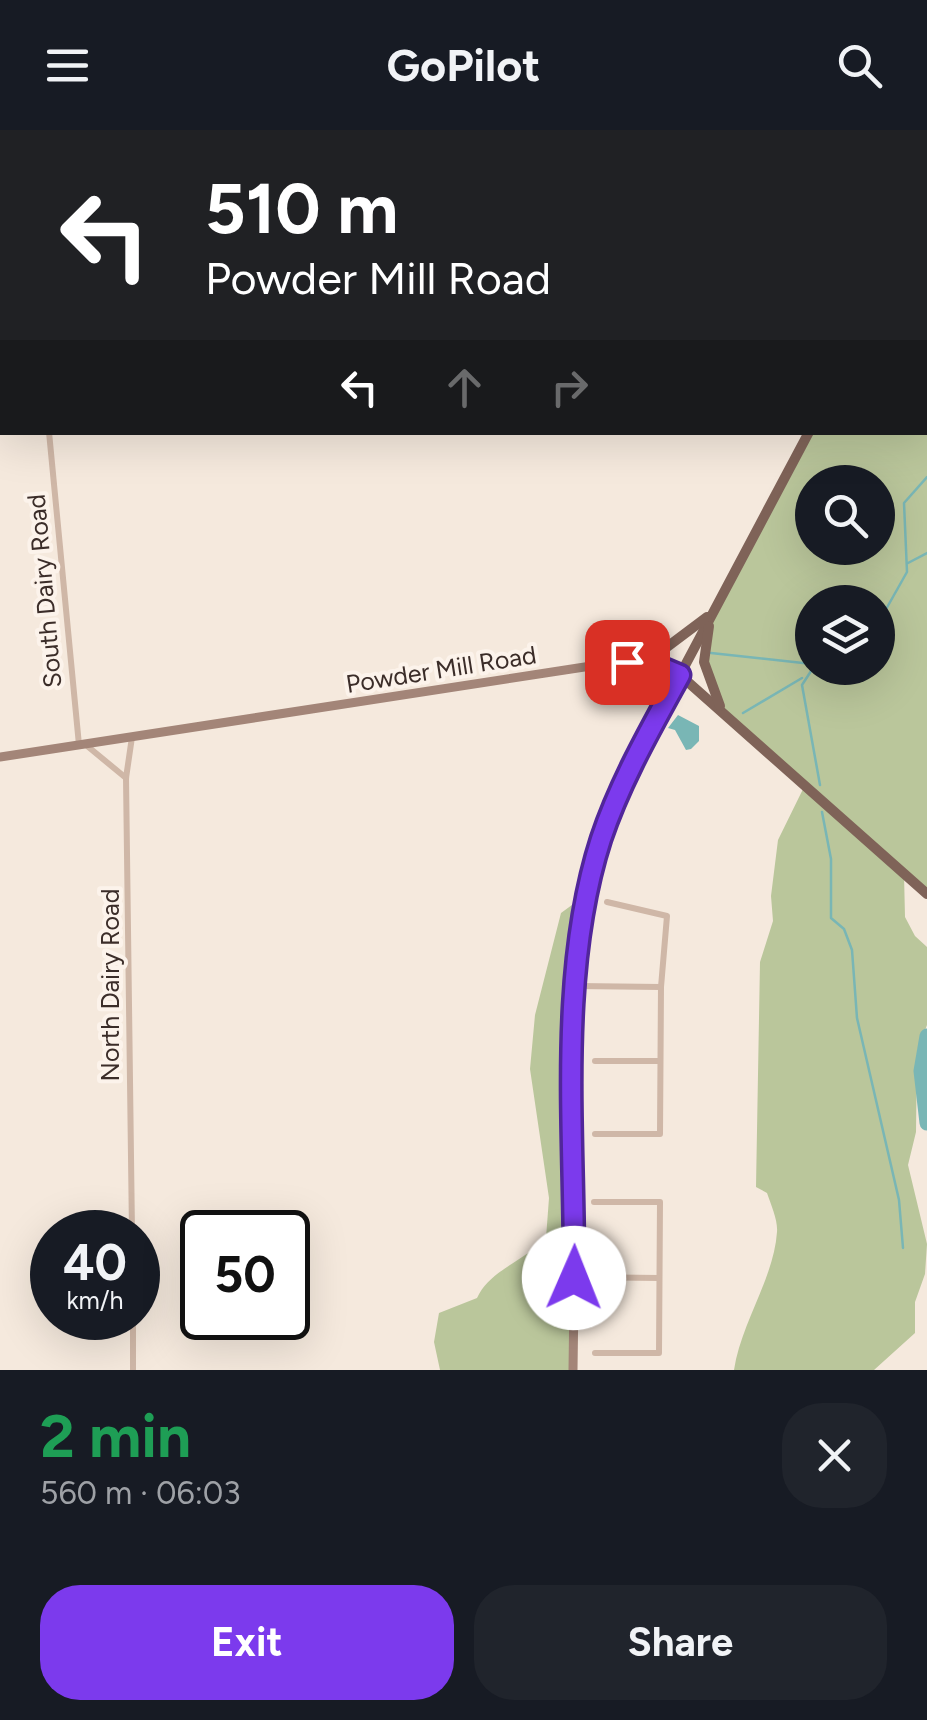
<!DOCTYPE html>
<html lang="en">
<head>
<meta charset="utf-8">
<style>
  body { margin:0; font-family:Figtree,sans-serif; background:#20242c; color:#f1f3f6; height:100vh; display:flex; flex-direction:column; font-size:38px; white-space:nowrap }
  * { box-sizing:border-box; margin:0 }
  p { font-size:32px; color:#9ea1a6 }
  .icon { flex:none; width:55px; height:55px; fill:none; stroke:currentColor; stroke-width:2; stroke-linecap:round; stroke-linejoin:round }
  .map { position:relative; height:1240px; overflow:hidden }
  .drawer { display:flex; flex-direction:column; background:#171b24; flex:1 }
  .drawer>* { flex:none }
  .guide { position:absolute; left:0px; top:0px; width:928px; height:305px; box-shadow:0 10px 40px #0002; background:#202124; color:#fff; overflow:hidden }
  .buttons { position:absolute; left:795px; top:335px; display:grid; gap:20px }
  .buttons a { display:grid; place-items:center; width:100px; height:100px; border-radius:50%; background:#171b24; box-shadow:0 10px 40px #0002; font-size:50px }
  .speed { position:absolute; left:30px; top:1080px; display:flex; gap:20px; font-size:50px; font-weight:700; text-align:center }
  .speed>* { display:grid; place-content:center; width:130px; height:130px; border-radius:50%; background:#171b24; box-shadow:0 10px 40px #0002; line-height:1 }
  .speed small { font-size:25px; font-weight:400 }
  .speed .limit { border:5px solid #111; border-radius:15px; background:#fff; color:#111 }
  .pin { position:absolute; display:grid; place-items:center; width:85px; height:85px; color:#fff; margin:-42px; border-radius:20px; box-shadow:0 5px 15px #0006 }
  .me { position:absolute; width:110px; margin:-55px; rotate:1deg; stroke-linejoin:round; filter:drop-shadow(0 0 8px #0008) }
  .turn { display:flex; align-items:center; gap:35px; height:210px; padding:0 40px; font-size:45px }
  .turn .icon { width:130px; height:130px; stroke-width:2.5 }
  .turn b { display:block; font-size:70px; line-height:85px }
  .lanes { display:flex; align-items:center; height:95px; padding:0 40px; background:#0003; justify-content:center; gap:50px; direction:ltr }
  .lanes .off { opacity:.35 }
  .round { display:grid; place-items:center; flex:none; width:105px; height:105px; border-radius:40px; background:#20242c }
  .head { display:flex; align-items:center; justify-content:space-between; height:170px; padding:0 40px }
  h1 { font-size:60px; font-weight:700; line-height:75px; color:#1e9e55 }
  .button { display:flex; gap:20px; margin-top:auto; padding:20px 40px }
  .button a { flex:1; height:115px; border-radius:40px; background:#7c3aed; color:#fff; font-size:40px; font-weight:700; line-height:115px; text-align:center }
  .button a+a { background:#20242c; color:#f1f3f6 }
  header { display:flex; justify-content:space-between; align-items:center; height:130px; padding:0 40px; background:#171b24; font-size:45px; font-weight:700 }
  .map>svg:first-child { display:block }
  .green { fill:#bac69b; fill-rule:evenodd }
  .water { fill:#79b6b5 }
  .lines { fill:none; stroke-linecap:round; stroke-linejoin:round }
  .stream { stroke:#79b6b5; stroke-width:2.5 }
  .river { stroke:#79b6b5; stroke-width:15 }
  .minor { stroke:#cfb7a7; stroke-width:6 }
  .tertiary { stroke:#cfb7a7; stroke-width:8 }
  .secondary { stroke:#a38578; stroke-width:9 }
  .primary { stroke:#7f6358; stroke-width:10 }
  .route-casing { stroke:#51269a; stroke-width:25 }
  .route { stroke:#7c3aed; stroke-width:18 }
  .labels { text-anchor:middle; dominant-baseline:central; stroke-width:8; stroke-linejoin:round; paint-order:stroke }
  .street-label { font-size:25px; fill:#3b2d29; stroke:#fcf3eb }
</style>
</head>
<body>
<header><svg class="icon" aria-label="menu" viewBox="0 0 24 24"><path d="M4 6h16M4 12h16M4 18h16"/></svg>GoPilot<svg class="icon" aria-label="search" viewBox="0 0 24 24"><circle cx="10" cy="10" r="6"/><path d="M15 15l6 6"/></svg></header>
<div class="map">
<svg width="927" height="1240" viewBox="0 0 927 1240">
  <rect width="100%" height="100%" fill="#f5e9dd"/>
  <!-- green -->
  <g class="green">
    <path d="M885,0H927V764L904,744L905,787L915,806L927,817V895L917,921L916,1002L908,1035L927,1114L925,1144L915,1172V1203L874,1240H734C741,1193 774,1148 777,1102C778,1090 771,1075 767,1063L756,1057L760,832L773,791L771,766L778,710L805,655L722,581L707,544L712,483L809,303L925,302V2H882ZM812,352H878V418H812ZM812,472H878V538H812Z"/>
    <path d="M587,764L579,807L573,1240H440L434,1212L439,1183L477,1168C490,1140 523,1132 546,1108L549,1068L530,939L535,885L561,783Z"/>
  </g>
  <!-- water -->
  <polygon class="water" points="678,585 699,596 699,611 691,619 686,620 675,600 668,598"/>
  <g class="lines">
    <!-- stream -->
    <g class="stream">
      <polyline points="908,433 927,423"/>
      <polyline points="878,506 885,481 907,442 904,373 927,347"/>
      <polyline points="711,523 812,534"/>
      <polyline points="813,538 802,555 820,655"/>
      <polyline points="743,583 802,548"/>
      <polyline points="822,682 831,729 831,788 844,799 852,820 857,888 899,1070 903,1118"/>
    </g>
    <!-- river -->
    <polyline class="river" points="927,906 921,941 927,993"/>
    <!-- minor -->
    <g class="minor">
      <polyline points="328,0 328,2"/>
      <polyline points="49,302 79,615"/>
      <polyline points="132,607 126,648 132,1102"/>
      <polyline points="86,615 126,648"/>
      <polyline points="577,856 661,857"/>
      <polyline points="595,931 660,931"/>
      <polyline points="595,1004 660,1004 661,857 667,786 607,772"/>
      <polyline points="594,1072 660,1072 659,1223 595,1223"/>
      <polyline points="574,1147 659,1148"/>
      <polyline points="133,1188 133,1240"/>
    </g>
    <!-- tertiary -->
    <polyline class="tertiary" points="0,20 2,20"/>
    <!-- secondary -->
    <polyline class="secondary" points="0,627 617,532 654,534 680,545 612,678 595,732 579,807 573,1240"/>
    <!-- primary -->
    <g class="primary">
      <polyline points="829,0 829,2"/>
      <polyline points="809,302 680,545 927,764"/>
      <polyline points="709,496 704,532 720,576"/>
      <polyline points="617,532 663,520 707,487"/>
    </g>
  </g>
  <g class="lines">
    <defs>
      <path id="route" d="M574,1148C575,1006 557,845 601,709C620,652 651,598 680,545L654,534L627,532"/>
    </defs>
    <!-- route casing -->
    <use href="#route" class="route-casing"/>
    <!-- route -->
    <use href="#route" class="route"/>
  </g>
  <g class="labels">
    <!-- street labels -->
    <g class="street-label">
      <text transform="translate(44 461) rotate(-95)">South Dairy Road</text>
      <text transform="translate(441 539) rotate(-9)">Powder Mill Road</text>
      <text transform="translate(110 855) rotate(-90)">North Dairy Road</text>
    </g>
  </g>
</svg>
<div class="buttons">
<a><svg class="icon" aria-label="search" viewBox="0 0 24 24"><circle cx="10" cy="10" r="6"/><path d="M15 15l6 6"/></svg></a>
<a><svg class="icon" aria-label="layers" viewBox="0 0 24 24"><path d="M12 4l9 5-9 5-9-5zM3 14l9 5 9-5"/></svg></a>
</div>
<div class="speed"><div>40<small>km/h</small></div><div class="limit">50</div></div>
<div class="pin" style="left:627px;top:532px;background:#d93025"><svg class="icon" aria-label="arrive" viewBox="0 0 24 24"><path d="M6 21V4h12l-3 4 3 4H6"/></svg></div>
<svg class="me" style="left:574px;top:1148px" viewBox="-20 -20 40 40"><circle r="19" fill="#fff"/><path d="M0-13L10 11 0 6-10 11z" fill="#7c3aed"/></svg>
<div class="guide">
<div class="turn"><svg class="icon" aria-label="left" viewBox="0 0 24 24"><path d="M17 20v-9H6M10 6l-5 5 5 5"/></svg><div><b>510 m</b>Powder Mill Road</div></div>
<div class="lanes"><svg class="icon" aria-label="left" viewBox="0 0 24 24"><path d="M17 20v-9H6M10 6l-5 5 5 5"/></svg><svg class="icon off" aria-label="ahead" viewBox="0 0 24 24"><path d="M12 20V5M6 11l6-6 6 6"/></svg><svg class="icon off" aria-label="right" viewBox="0 0 24 24"><path d="M7 20v-9h11M14 6l5 5-5 5"/></svg></div>
</div>
</div>
<section class="drawer">
<div class="head"><div><h1>2 min</h1><p>560 m · 06:03</p></div><a class="round"><svg class="icon" aria-label="close" viewBox="0 0 24 24"><path d="M6 6l12 12M18 6L6 18"/></svg></a></div>
<div class="button"><a>Exit</a><a>Share</a></div>
</section>
</body>
</html>
